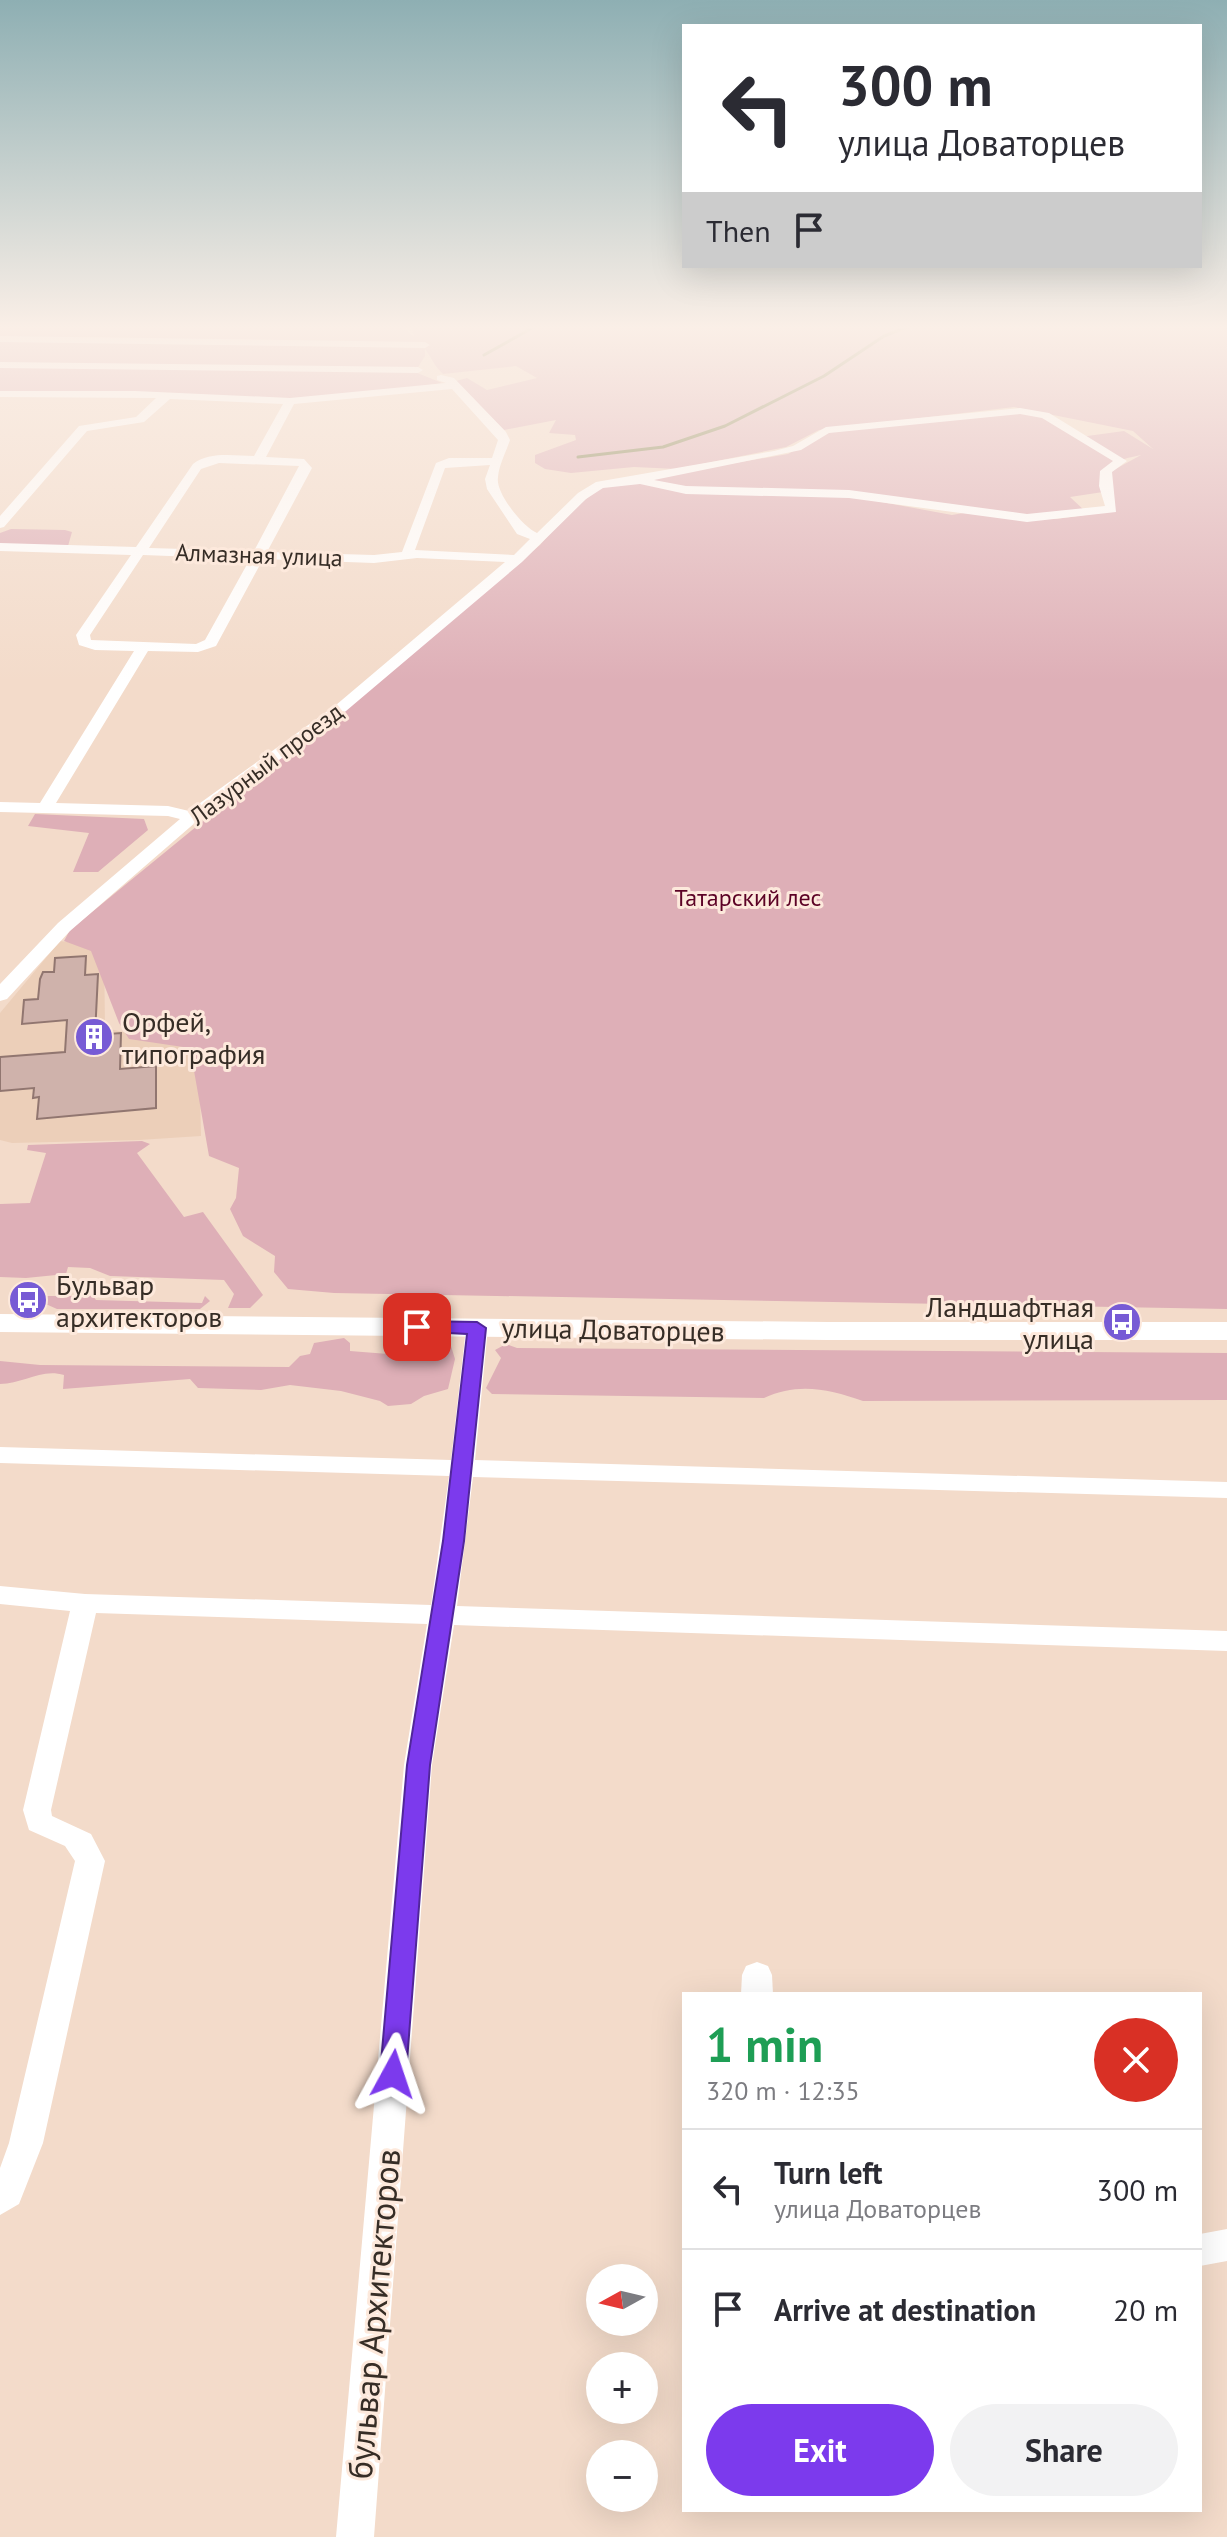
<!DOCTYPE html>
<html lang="en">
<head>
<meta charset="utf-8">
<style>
  body { margin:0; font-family:"PT Sans",sans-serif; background:#f2f2f3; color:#2b2b33; height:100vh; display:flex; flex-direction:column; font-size:30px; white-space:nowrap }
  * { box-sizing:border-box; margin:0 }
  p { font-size:26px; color:#7c7c81 }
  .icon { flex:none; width:44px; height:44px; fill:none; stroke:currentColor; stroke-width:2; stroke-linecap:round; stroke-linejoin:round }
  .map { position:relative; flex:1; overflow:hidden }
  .panel { position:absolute; left:682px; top:1992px; width:520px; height:520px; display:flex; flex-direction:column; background:#fff; border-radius:0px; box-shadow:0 8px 32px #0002 }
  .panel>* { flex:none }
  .guide { position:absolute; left:682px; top:24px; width:520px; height:244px; border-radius:0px; box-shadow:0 8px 32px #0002; background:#fff; color:#2b2b33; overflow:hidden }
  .needle { width:52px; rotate:262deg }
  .tools { position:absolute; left:586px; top:2264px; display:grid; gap:16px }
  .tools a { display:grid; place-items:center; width:72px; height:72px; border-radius:50%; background:#fff; box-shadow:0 8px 32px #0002; font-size:40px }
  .pin { position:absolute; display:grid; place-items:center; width:68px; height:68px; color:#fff; margin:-34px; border-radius:16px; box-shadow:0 4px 12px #0006 }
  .me { position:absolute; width:88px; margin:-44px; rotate:5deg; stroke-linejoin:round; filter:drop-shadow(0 0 6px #0008) }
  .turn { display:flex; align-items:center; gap:28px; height:168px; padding:0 24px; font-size:36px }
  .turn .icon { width:104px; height:104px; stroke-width:2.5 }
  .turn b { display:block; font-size:56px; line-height:68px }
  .then { display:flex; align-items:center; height:76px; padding:0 24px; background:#0003; gap:16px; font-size:30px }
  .round { display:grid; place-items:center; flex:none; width:84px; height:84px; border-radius:42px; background:#f2f2f3 }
  .overview { display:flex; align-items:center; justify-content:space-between; height:136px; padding:0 24px }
  h1 { font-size:48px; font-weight:600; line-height:60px; color:#1e9e55 }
  .action { display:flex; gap:16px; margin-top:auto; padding:16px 24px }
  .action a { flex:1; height:92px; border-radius:48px; background:#7c3aed; color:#fff; font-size:32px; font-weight:600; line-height:92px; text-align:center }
  .action a+a { background:#f2f2f3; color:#2b2b33 }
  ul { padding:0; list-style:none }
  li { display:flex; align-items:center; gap:24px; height:120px; padding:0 24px; border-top:2px solid #e1e1e2 }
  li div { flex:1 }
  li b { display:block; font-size:30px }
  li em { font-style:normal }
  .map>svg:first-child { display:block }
  .built { fill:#eccfb9 }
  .green { fill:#deafb7; fill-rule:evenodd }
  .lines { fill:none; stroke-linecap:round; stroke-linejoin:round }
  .stream { stroke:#858251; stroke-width:3 }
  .building { fill:#cfb2ab; stroke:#917670; stroke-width:2 }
  .minor { fill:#fff; fill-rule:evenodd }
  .major { fill:#fff; fill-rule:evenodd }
  .route { fill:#7c3aed; stroke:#51269a; stroke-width:2 }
  .labels { text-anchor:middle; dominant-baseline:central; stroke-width:6; stroke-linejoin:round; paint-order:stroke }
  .far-street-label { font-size:24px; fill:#362d26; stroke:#fde9dc }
  .far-park-label { font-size:24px; fill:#5c0225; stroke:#fde9dc }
  .poi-label { font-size:28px; fill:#362d26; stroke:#fde9dc; text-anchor:start }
  .street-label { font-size:28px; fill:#362d26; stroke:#fde9dc }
  .near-street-label { font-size:34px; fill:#362d26; stroke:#fde9dc }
</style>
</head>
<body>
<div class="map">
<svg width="1227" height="2537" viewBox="0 0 1227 2537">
  <rect width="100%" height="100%" fill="#f3dbca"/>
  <!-- built -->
  <polygon class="built" points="60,941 104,947 105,1028 199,1048 201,1136 139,1140 12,1143 0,1140 0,1013"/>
  <!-- green -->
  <g class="green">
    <path d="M0,327H403L414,337L412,327H1227V1309L334,1293L288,1289L274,1272L275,1256L243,1236L230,1209L236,1198L239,1168L209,1156L190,1048L129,1039L119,1023L91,951L64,941L70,930L540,545L564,517L597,490L611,484L639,483L682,490L773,496H849L952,515L969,512L993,514L971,508L844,492L765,493L687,488L655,481L652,477L788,454L827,432L1023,413L1046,418L1080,437L1124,431L1153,449L1133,431L1014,407L819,430L786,447L677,469L634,467L571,473L545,469L535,463V455L576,440L575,435L549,433L556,420L504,430L456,381L467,378L487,390L537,378L516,366L443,374C431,363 430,351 418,342L425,349V356L415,372L442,383L328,400L282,403L119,396H0ZM1141,455L1112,471L1108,489L1114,511L1056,519L1039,517L1085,511L1070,497L1103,492C1103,464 1116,460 1141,455Z"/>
    <polygon points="11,529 65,530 72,532 68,546 0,544 0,533"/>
    <polygon points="35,814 144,819 148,830 98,872 73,872 89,833 28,826"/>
    <polygon points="142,1141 150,1144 137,1153 184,1217 203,1212 263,1295 250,1308 228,1308 234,1294 224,1280 110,1276 90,1268 68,1267 66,1274 26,1278 0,1277 0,1204 30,1203 46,1153 27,1150 28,1145"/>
    <polygon points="33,1296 93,1296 96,1300 202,1303 205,1296 210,1301 200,1309 57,1309 48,1305 30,1305"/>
    <path d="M344,1338L350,1343V1351L388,1354L401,1349L393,1343L398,1339H435L451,1346L455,1359L448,1389L424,1396L411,1404L388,1406L380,1401L341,1391L290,1385L261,1390L198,1388L190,1379L63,1389L64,1375C41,1368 23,1384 0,1384V1361L40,1365L289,1367L300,1356L310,1354L314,1343Z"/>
    <path d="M506,1344L517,1348L1227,1353V1400L863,1401C829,1389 798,1382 764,1398L492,1394L486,1388L501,1358L495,1350Z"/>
  </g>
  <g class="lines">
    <!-- stream -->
    <g class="stream">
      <polyline points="484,355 534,327"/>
      <polyline points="578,457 663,447 725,426 824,376 884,336 907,327"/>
    </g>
  </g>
  <!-- building -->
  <polygon class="building" points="86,956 85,975 98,974 95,1035 121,1033 120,1069 156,1066 156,1108 37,1119 39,1097 33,1098 34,1088 0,1091 0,1057 65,1052 67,1020 22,1024 24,1000 38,999 40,979 43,972 54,972 55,958"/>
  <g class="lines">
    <!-- minor -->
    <g class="minor">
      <polygon points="0,336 425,342 430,345 425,348 0,342"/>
      <polygon points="0,362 418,367 423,370 418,373 0,368"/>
      <path d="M441,375L454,378L506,432L510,440C506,452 499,465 498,477C495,493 523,527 537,533L578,493L596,482L774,451L793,446L826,427L1020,408L1049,413L1127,461L1112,472L1116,512L1027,522L849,498L686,494L640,484L603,488L586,499L522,562L346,711L204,815L70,931L7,999L0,1001V984L58,923L180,819L168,816L0,812V802L40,803L134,651L95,650L79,645L76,635L131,555L0,551V543L136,547L193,464C209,451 235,456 254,456L283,404L170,399L144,422L87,431L4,527L0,528V516L79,426L136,417L156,398L0,397V391H135L290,398L446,383L437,380V376ZM452,389L498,440L492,458H449L436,463L402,552L374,555L267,552L312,468L304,459L266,457L294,404ZM1020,414L1042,418L1113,461L1100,471L1099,486L1105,506L1027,514L849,490L686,486L654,480L801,450L829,433ZM219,463L299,466L254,551L149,548L201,469ZM490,465L485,479L487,489L517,534L530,539L514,555L415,550L445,468ZM143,555L250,559L205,640L196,644L91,640L90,635ZM417,558L505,562L336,705L189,811L168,806L56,803L148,651L198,652L216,646L263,559L374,563Z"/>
      <polygon points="477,1321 485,1323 488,1328 475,1460 1227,1482 1227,1498 473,1477 457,1606 1227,1631 1227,1651 454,1625 432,1765 374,2537 336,2537 404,1765 427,1624 96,1613 51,1810 52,1816 91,1834 105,1861 43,2143 19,2204 0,2215 0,2168 9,2143 75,1861 65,1846 29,1830 23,1810 70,1611 0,1604 0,1586 85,1594 431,1605 449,1476 0,1463 0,1447 451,1460 466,1328 469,1323"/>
      <polygon points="757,1962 768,1966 772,1975 773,1994 741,1994 742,1975 746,1966"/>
      <polygon points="1227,2229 1227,2261 1200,2266 1200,2234"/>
    </g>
    <!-- major -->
    <polygon class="major" points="0,1314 828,1322 1227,1322 1227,1340 828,1340 0,1332"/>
  </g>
  <!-- sky -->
  <linearGradient id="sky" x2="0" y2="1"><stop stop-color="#8eafb3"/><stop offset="0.48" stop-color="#faefe7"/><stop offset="1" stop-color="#faefe7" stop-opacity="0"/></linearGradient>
  <rect width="1227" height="682" fill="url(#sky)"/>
  <!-- route -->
  <polygon class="route" points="417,1321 477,1322 486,1328 464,1541 430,1765 406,2074 402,2082 393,2086 384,2082 380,2074 407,1765 443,1541 467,1334 410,1331 408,1327"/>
  <!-- icons -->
  <defs>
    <symbol id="building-disc" viewBox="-11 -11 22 22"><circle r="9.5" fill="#775bd5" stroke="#fde9dc"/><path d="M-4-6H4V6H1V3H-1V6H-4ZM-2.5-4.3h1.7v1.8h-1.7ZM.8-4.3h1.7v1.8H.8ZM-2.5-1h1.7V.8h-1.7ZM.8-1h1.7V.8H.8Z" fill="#fff"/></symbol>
    <symbol id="bus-disc" viewBox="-11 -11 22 22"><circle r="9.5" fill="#775bd5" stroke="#fde9dc"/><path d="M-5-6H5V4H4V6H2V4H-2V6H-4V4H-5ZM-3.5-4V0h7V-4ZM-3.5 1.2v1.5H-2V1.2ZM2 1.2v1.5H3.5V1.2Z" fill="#fff"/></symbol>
  </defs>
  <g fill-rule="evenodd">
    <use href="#building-disc" x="72" y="1015" width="44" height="44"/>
    <use href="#bus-disc" x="6" y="1278" width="44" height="44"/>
    <use href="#bus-disc" x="1100" y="1300" width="44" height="44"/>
  </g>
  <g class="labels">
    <!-- far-street labels -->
    <g class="far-street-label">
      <text transform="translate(259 555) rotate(2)">Алмазная улица</text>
      <text transform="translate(266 764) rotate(-37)">Лазурный проезд</text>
    </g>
    <!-- far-park labels -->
    <g class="far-park-label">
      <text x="748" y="897">Татарский лес</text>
    </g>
    <!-- poi labels -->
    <g class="poi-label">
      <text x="122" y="1021">Орфей,<tspan x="122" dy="32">типография</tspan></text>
      <text x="56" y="1284">Бульвар<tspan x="56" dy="32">архитекторов</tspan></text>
      <text x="1094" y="1306" text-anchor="end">Ландшафтная<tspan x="1094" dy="32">улица</tspan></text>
    </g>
    <!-- street labels -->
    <g class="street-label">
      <text transform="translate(613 1329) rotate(1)">улица Доваторцев</text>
    </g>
    <!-- near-street labels -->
    <g class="near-street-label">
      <text transform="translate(373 2314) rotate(-85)">бульвар Архитекторов</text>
    </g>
  </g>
</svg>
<div class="tools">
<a><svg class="needle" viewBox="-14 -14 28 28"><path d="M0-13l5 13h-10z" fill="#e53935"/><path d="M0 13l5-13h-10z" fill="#7c7c81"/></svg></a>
<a>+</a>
<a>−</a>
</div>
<div class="pin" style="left:417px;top:1327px;background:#d93025"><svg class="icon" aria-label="arrive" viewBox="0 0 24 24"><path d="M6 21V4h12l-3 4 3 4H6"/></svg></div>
<svg class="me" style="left:393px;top:2074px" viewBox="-20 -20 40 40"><path d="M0-17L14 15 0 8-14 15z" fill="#7c3aed" stroke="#fff" stroke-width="4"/></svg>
<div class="guide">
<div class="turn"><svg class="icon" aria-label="left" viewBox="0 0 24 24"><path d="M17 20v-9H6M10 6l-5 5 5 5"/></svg><div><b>300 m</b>улица Доваторцев</div></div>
<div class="then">Then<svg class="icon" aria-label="arrive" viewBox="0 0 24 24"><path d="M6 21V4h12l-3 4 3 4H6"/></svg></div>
</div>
<section class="panel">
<div class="overview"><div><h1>1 min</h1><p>320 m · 12:35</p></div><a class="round" style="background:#d93025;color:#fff"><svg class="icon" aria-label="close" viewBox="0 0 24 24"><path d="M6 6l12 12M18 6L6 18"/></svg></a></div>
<ul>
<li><svg class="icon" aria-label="left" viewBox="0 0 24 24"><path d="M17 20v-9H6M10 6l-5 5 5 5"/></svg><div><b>Turn left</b><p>улица Доваторцев</p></div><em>300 m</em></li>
<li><svg class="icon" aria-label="arrive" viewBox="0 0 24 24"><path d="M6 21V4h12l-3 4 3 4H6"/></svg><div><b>Arrive at destination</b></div><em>20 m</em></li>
</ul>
<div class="action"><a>Exit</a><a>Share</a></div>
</section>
</div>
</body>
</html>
